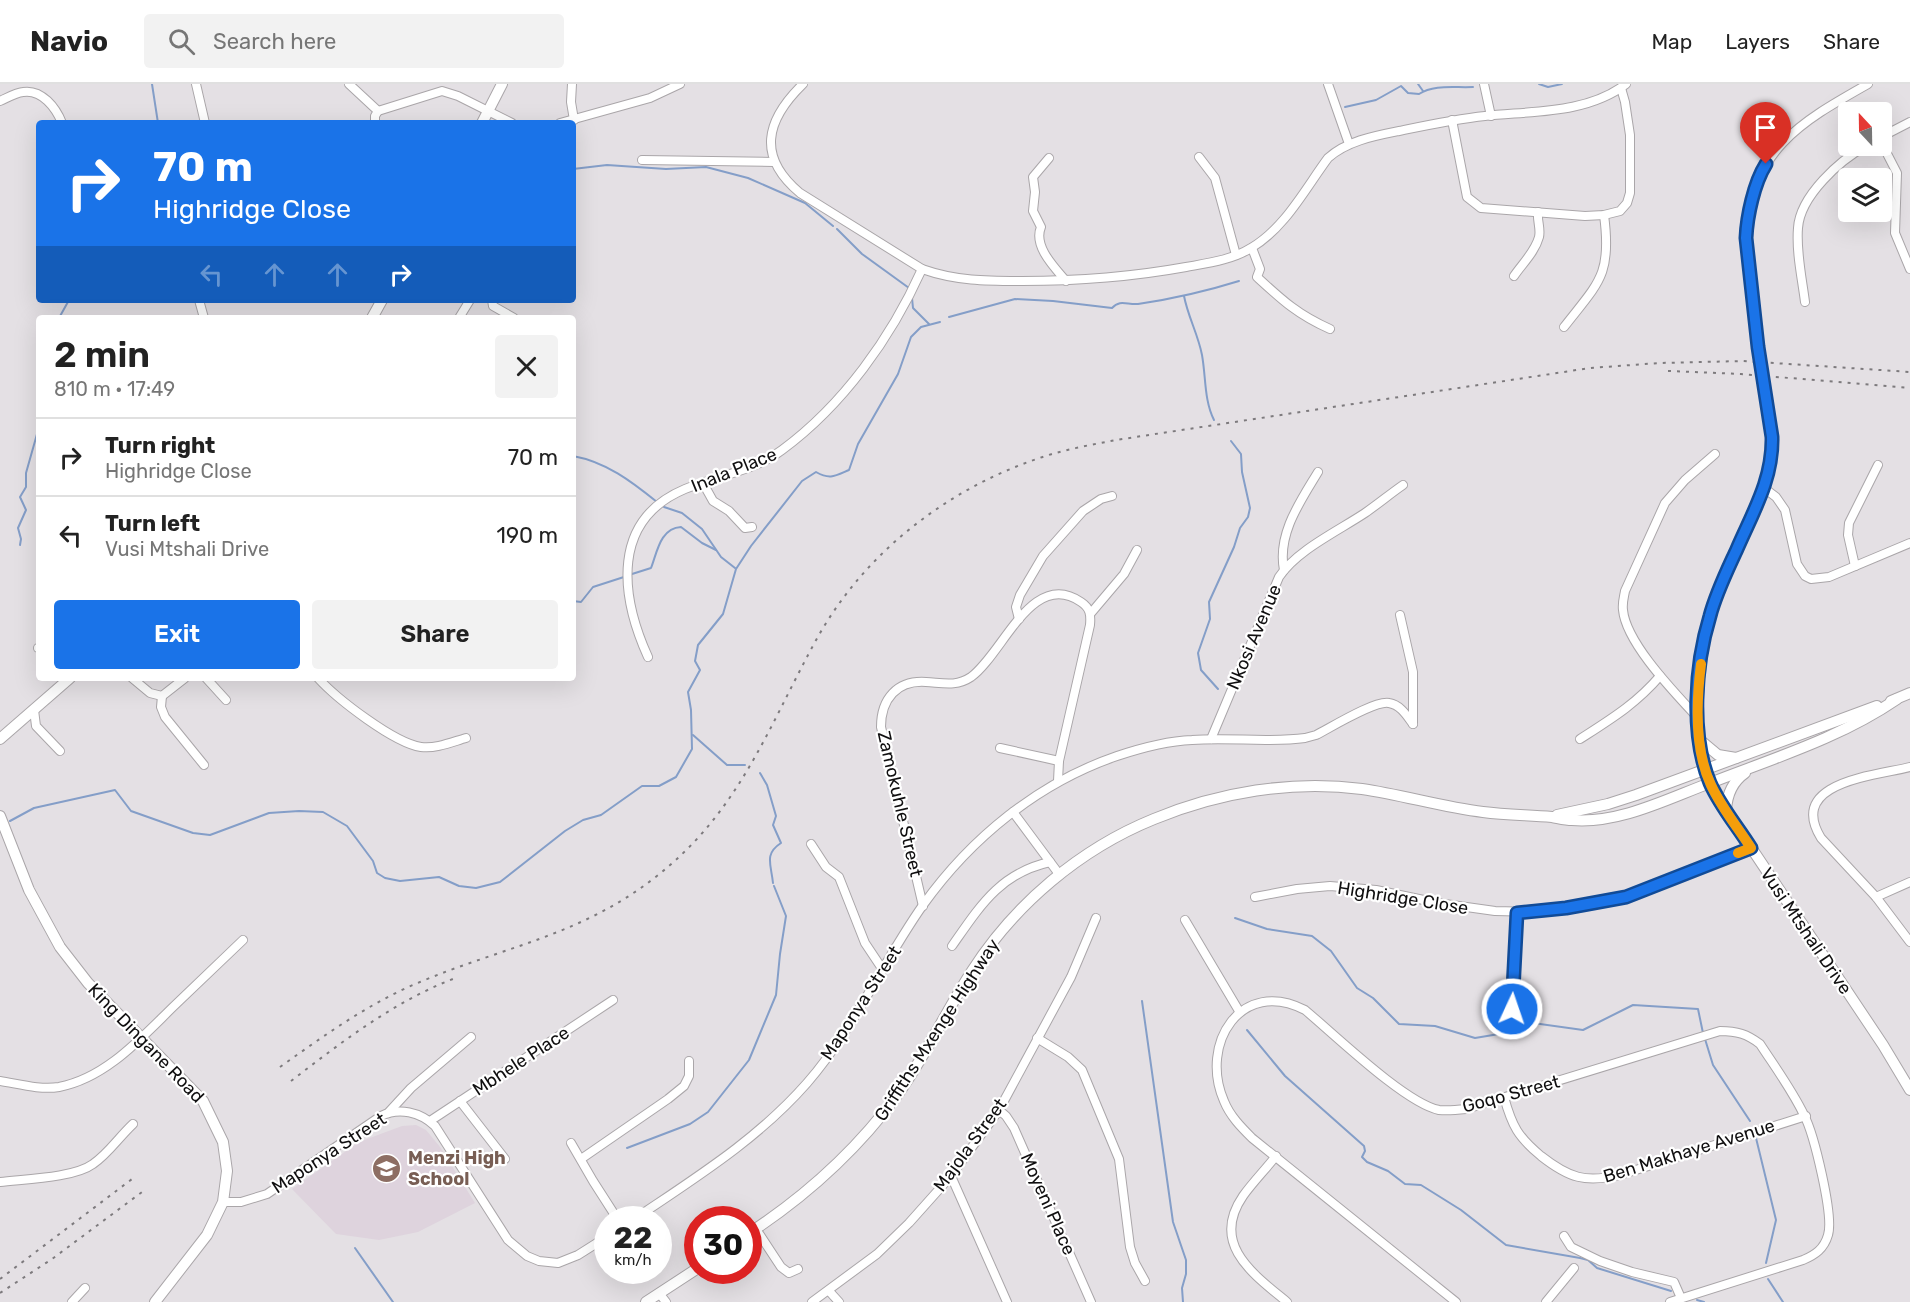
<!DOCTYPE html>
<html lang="en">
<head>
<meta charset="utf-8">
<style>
  body { margin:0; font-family:Rubik,sans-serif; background:#f2f2f2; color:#222; height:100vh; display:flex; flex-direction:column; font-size:22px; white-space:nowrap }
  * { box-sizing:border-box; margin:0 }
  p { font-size:20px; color:#767676 }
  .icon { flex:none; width:33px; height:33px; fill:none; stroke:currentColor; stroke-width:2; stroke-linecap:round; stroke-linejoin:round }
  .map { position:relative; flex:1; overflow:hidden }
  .sheet { position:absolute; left:36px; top:231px; width:540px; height:366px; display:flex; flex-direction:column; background:#fff; border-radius:6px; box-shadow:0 6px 24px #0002 }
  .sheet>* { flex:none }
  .top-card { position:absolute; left:36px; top:36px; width:540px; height:183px; border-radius:6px; box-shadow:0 6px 24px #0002; background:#1a73e8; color:#fff; overflow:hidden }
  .needle { width:39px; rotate:338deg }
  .controls { position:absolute; left:1838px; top:18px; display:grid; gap:12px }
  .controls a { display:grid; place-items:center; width:54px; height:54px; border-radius:6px; background:#fff; box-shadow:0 6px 24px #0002; font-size:30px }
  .speed { position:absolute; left:594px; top:1122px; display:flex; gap:12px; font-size:30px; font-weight:700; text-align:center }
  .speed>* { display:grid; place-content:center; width:78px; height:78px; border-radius:50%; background:#fff; box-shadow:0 6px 24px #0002; line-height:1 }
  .speed small { font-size:15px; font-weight:400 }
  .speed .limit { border:9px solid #d22; background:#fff; color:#111 }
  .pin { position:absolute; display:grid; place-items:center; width:51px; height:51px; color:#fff; margin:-62px -26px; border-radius:50% 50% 50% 0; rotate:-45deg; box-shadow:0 0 6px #0007 }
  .pin .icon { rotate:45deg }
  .me { position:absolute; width:66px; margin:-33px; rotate:3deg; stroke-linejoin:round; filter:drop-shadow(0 0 4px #0008) }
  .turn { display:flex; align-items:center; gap:21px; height:126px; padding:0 18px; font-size:27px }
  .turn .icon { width:78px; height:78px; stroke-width:2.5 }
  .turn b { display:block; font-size:42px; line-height:51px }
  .lanes { display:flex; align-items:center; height:57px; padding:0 18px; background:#0003; justify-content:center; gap:30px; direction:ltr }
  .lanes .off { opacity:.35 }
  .round { display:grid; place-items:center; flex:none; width:63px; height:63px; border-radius:6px; background:#f2f2f2 }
  .summary { display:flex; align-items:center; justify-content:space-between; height:102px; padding:0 18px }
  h1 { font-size:36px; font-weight:600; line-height:45px }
  .action { display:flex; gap:12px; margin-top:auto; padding:12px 18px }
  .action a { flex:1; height:69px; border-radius:6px; background:#1a73e8; color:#fff; font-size:24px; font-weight:600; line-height:69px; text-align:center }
  .action a+a { background:#f2f2f2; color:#222 }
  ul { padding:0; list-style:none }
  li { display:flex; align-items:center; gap:18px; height:78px; padding:0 18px; border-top:2px solid #e0e0e0 }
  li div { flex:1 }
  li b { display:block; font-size:22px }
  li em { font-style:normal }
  header { display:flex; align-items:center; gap:36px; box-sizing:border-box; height:84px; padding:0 30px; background:#fff; border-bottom:2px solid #e0e0e0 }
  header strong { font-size:28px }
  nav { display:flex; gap:33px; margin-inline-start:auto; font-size:21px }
  .search { width:420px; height:54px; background:#f2f2f2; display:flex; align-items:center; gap:15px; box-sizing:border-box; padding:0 21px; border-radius:6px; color:#767676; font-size:22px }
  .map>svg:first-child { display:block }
  .built { fill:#ded3dd }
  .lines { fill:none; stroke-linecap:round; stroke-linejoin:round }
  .stream { stroke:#849ec8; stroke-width:2 }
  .minor-casing { stroke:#aaa6a9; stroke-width:10 }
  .tertiary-casing { stroke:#aaa6a9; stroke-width:12 }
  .minor { stroke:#fff; stroke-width:8 }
  .tertiary { stroke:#fff; stroke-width:10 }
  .rail { stroke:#7d7a7d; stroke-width:2; stroke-dasharray:3 6; stroke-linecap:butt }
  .minor-bridge-casing { stroke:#aaa6a9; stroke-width:10; stroke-linecap:butt }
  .minor-bridge { stroke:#fff; stroke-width:8 }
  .route-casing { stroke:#114b97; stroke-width:15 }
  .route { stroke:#1a73e8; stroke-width:10 }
  .slow { stroke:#f59e0b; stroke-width:10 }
  .labels { text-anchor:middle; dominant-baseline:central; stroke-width:4.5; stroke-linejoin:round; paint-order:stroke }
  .street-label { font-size:18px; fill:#100f10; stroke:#fff }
  .education-label { font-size:18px; font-weight:bold; fill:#785e54; stroke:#fff; text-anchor:start }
</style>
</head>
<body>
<header>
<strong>Navio</strong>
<div class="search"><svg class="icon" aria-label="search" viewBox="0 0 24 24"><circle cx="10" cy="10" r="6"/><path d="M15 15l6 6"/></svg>Search here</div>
<nav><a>Map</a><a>Layers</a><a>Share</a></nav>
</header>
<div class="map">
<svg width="1910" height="1218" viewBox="0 0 1910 1218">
  <rect width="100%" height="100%" fill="#e4e0e4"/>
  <!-- built -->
  <polygon class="built" points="416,1041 426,1046 440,1063 475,1119 418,1148 379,1156 336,1150 292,1105 359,1058 402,1042"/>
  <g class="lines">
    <!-- stream -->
    <g class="stream">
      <polyline points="152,0 158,39"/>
      <polyline points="1418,0 1423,7"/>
      <polyline points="1539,0 1548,3 1562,0"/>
      <path d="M1345,23L1376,16L1401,2L1408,9L1419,10C1434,0 1455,4 1473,3"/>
      <polyline points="573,85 607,81 666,85 706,83 748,94 805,119 833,142"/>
      <polyline points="837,145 862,170 909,204"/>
      <path d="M1184,212C1188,233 1198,250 1202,271C1206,293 1204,316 1214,336"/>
      <polyline points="912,214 913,224 929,240"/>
      <path d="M949,233L1015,215L1053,217L1112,224C1120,215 1127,221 1138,220C1172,215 1207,207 1239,197"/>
      <polyline points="59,234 69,216"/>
      <path d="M573,372C606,378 631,397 657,418"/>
      <polyline points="664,423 682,429 702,445 721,473 735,484"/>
      <polyline points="20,461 21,455 18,444 26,426 20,413 26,403 26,389 39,343"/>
      <path d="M632,490L651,484C657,469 660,444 681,443L702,459L716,466"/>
      <polyline points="573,517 581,518 593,503 627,492"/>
      <polyline points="1218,605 1201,586 1198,569 1210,535 1209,518 1234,463 1240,444 1248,433 1250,424 1242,388 1241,370 1231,357"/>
      <polyline points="693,651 727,681 745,681"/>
      <path d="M760,689L767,701L776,732L773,741L781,759C764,770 771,780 773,799"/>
      <path d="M10,737L34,724L115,706L131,727L193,749L210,751L269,729L299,727L323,728L347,742L373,777L377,789L385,794L400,797L439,793L459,802L476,804L500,798L565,747L583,736L601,731L642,702H659L676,693L692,665L691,626L688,608L700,586L695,577L698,561L723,530L736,485L751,462L802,397L816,388C830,396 835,392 849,386L858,360L898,290L911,253L921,243L940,238"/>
      <polyline points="1235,834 1267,845 1312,852 1331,867 1357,904 1373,914 1399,940 1435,942 1475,954 1499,950 1519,937 1583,946 1633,921 1698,925 1703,949"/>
      <polyline points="1142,917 1173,1138 1186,1176 1186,1190 1182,1204 1183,1218"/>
      <polyline points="1247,946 1285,992 1364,1062 1365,1067 1362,1073 1367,1078 1388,1087 1405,1100 1421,1101 1461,1126 1506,1161 1580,1174 1588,1176 1597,1184 1671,1207"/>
      <polyline points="1705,955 1713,981 1750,1037"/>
      <polyline points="1756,1054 1776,1136 1766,1179"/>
      <polyline points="627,1064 690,1040 708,1028 749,976 776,911 780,870 786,832 774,802"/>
      <polyline points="355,1164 393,1218"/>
      <polyline points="1768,1195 1783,1218"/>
      <polyline points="1697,1216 1704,1218"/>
    </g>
    <defs>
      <g id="minor">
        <polyline points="196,0 205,39"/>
        <polyline points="349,0 378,27 375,32 375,39"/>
        <polyline points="572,0 571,18 574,36"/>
        <path d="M803,0C765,37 757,73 800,109L922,185C956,197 986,197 1022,197C1077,197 1131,193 1186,183C1208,179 1232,176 1251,164C1285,144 1305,105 1328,74C1347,57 1374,52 1399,47C1428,41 1456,35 1485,32C1531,27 1587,30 1626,0"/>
        <polyline points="1328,0 1349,60"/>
        <polyline points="1484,0 1491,32"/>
        <path d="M0,17C7,14 15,9 23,8C42,5 56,24 62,39"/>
        <polyline points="378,27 442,7 458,12 512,39"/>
        <polyline points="1452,36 1467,113 1481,124 1585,132 1604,131 1620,127 1627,119 1630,109 1630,51 1625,18 1621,4"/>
        <polyline points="560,39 650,14 680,0"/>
        <polyline points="1881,53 1910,38"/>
        <polyline points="1881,58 1897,89 1895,149 1910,185"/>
        <polyline points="1199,73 1215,94 1236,171"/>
        <path d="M1049,74L1033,93L1035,108L1033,127L1041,143C1033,162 1054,183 1066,197"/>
        <polyline points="642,76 774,78"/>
        <path d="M1252,164L1260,185L1257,193C1282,216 1298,231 1330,245"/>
        <path d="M1514,192C1522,180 1535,168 1539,153C1541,145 1537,137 1538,128"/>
        <polyline points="199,216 204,234"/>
        <polyline points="492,216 493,222 514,234"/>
        <path d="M1805,218C1802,194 1796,168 1798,144C1800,112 1840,76 1866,62"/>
        <polyline points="459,234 470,216"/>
        <path d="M1564,243C1599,198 1612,191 1604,131"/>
        <path d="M1758,263L1746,154C1751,66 1799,39 1868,0"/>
        <polyline points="703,399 713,417 729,427 745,444 752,443"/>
        <polyline points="1764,404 1776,413 1785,426 1797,480 1805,492 1811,495 1829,493 1910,459"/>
        <polyline points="1855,482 1848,451 1849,439 1878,381"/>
        <path d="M1284,486C1277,450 1300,418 1318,388"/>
        <polyline points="1091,529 1124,490 1137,466"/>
        <polyline points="1400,531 1413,588 1413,640"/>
        <polyline points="1019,535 1016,523 1020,511 1043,472 1083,427 1101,415 1112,412"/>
        <polyline points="38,564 39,564"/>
        <path d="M648,573C620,511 611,436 685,405C717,392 754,387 782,366C843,321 891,254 922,185"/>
        <polyline points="132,594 150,609 162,612 185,594"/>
        <polyline points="206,594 226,616"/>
        <path d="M318,594C337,615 394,659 421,663C436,665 452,658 466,654"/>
        <polyline points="162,612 161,623 165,633 204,681"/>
        <polyline points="34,626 36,642 60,667"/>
        <path d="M1697,633C1675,609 1626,559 1623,526C1622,519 1624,513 1625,507L1665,419L1685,396L1715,370"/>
        <path d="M1211,655L1279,493C1297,466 1338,447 1365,429C1378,420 1390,410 1403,401"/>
        <path d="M1580,655C1611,635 1636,620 1660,592"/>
        <polyline points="1000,664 1059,677"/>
        <path d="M1910,683C1874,692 1787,698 1821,754L1876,813L1910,858"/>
        <polyline points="1705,687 1697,633 1703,566 1709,534 1716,512 1770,386 1772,353 1764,305"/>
        <polyline points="1013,728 1059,790"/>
        <polyline points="811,760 826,783 839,793 865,859 883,886"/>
        <polyline points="1255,813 1297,805 1330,802 1376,806 1438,819 1495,827 1531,828 1626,813 1751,764"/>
        <polyline points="1876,813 1910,798"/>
        <path d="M923,822L881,643C881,615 897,596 926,598C943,599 956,603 971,593C1003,570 1032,484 1081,518C1090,524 1091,530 1090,541L1059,677L1058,697"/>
        <polyline points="1185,836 1239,927"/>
        <path d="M952,862C980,822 1000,789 1050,778"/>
        <polyline points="1512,925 1517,829"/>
        <polyline points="1037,954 1068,973 1082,986 1119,1075 1130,1163 1135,1179 1145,1197"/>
        <path d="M0,997C19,1000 40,1006 59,1003C106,994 141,954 174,922C197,900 220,878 243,856"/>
        <path d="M1504,1013C1512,1042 1518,1053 1541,1072C1569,1094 1585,1099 1620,1091L1806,1032"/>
        <polyline points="460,1017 505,1075"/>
        <polyline points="999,1026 1006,1032 1014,1044 1091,1218"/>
        <polyline points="388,1029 411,1004 471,953"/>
        <polyline points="430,1037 613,916"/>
        <polyline points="571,1059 593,1097 618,1136"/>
        <path d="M1276,1072C1265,1086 1253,1098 1243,1112C1210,1160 1253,1190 1287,1218"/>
        <polyline points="581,1075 668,1015 684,1002 689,992 689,977"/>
        <polyline points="951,1092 1007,1218"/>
        <path d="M0,1098C24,1095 74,1094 93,1080C108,1070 119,1053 133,1040"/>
        <path d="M223,1118H241L267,1110L381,1032C399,1023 420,1028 435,1042L508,1156L527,1172L539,1177L558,1179L578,1171L608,1152"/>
        <path d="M633,1136C695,1094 757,1056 807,999C854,945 882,879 923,821C971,754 1038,699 1117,672C1141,664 1167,657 1192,656C1230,653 1268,659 1305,654L1316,651C1330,644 1375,616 1389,619C1401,621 1407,632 1413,640"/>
        <polyline points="756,1145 781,1183 789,1189 798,1185"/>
        <polyline points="1564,1152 1571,1163 1600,1177 1632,1188 1674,1198 1681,1214"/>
        <polyline points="829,1207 839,1218"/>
        <polyline points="659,1209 666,1218"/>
        <polyline points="72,1218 85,1204"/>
        <polyline points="812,1218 877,1170 909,1139 951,1092 999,1026 1071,893 1096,834"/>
        <path d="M1456,1218L1252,1054C1241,1043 1230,1032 1224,1017C1199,960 1241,893 1305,926C1334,950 1405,1019 1439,1026C1448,1027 1457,1026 1466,1025L1720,947C1737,947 1747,950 1760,960C1775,983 1792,1006 1804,1031C1814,1050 1834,1132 1828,1151C1824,1165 1815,1171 1803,1176L1670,1218"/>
        <polyline points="1546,1218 1574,1184"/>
      </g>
      <g id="tertiary">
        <polyline points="482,39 502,0"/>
        <polyline points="372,234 382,216"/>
        <polyline points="1891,617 1910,609"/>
        <polyline points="0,655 70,594"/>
        <polyline points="1700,656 1718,671 1736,674"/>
        <polyline points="1708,692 1726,726 1883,961 1910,1006"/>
        <path d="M1726,726C1727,710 1732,698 1745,689"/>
        <polyline points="1557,731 1608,720 1636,711 1877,622"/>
        <polyline points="0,732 29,806 60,863 88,899 203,1017 223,1058 227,1087 223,1118 207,1151 155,1218"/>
        <path d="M748,1150C806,1112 857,1066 898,1010C926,971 946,927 972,887C1015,820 1080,765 1154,735C1219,708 1292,696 1362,705C1403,711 1442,723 1483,728C1506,731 1529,731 1552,733C1558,734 1565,736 1572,736C1619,740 1667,715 1710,699C1774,674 1840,654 1897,615"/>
        <polyline points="646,1218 698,1184"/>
      </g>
    </defs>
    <!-- minor casing -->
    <use href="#minor" class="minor-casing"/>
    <!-- tertiary casing -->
    <use href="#tertiary" class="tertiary-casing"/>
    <!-- minor -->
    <use href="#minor" class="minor"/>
    <!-- tertiary -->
    <use href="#tertiary" class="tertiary"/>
    <!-- rail -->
    <g class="rail">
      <polyline points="1668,287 1741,290 1910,304"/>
      <path d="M280,983C325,951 369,919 420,898C503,863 579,852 653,795C738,730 766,648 815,558C865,466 953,400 1052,370C1073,364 1095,360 1116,356L1590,284L1660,279L1743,277L1910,288"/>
      <path d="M291,997C343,957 396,916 458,893"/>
      <polyline points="0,1195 132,1095"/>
      <polyline points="0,1209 52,1175 142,1108"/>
    </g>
    <defs>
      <polyline id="minor-bridge" points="1758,263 1764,305"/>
    </defs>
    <!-- minor-bridge casing -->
    <use href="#minor-bridge" class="minor-bridge-casing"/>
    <!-- minor-bridge -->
    <use href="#minor-bridge" class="minor-bridge"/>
  </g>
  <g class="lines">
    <defs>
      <path id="route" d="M1512,925L1517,829L1566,824L1626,813L1751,764C1738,743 1720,722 1710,699C1690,651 1695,581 1710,532C1716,509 1727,487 1737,465C1753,428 1773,395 1772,353L1758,263L1746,154C1747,132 1754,99 1766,80"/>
    </defs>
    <!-- route casing -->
    <use href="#route" class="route-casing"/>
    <!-- route -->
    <use href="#route" class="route"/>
    <!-- slow -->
    <path class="slow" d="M1701,580C1696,619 1694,665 1711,701C1721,723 1738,744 1751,764L1738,769"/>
  </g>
  <!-- icons -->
  <defs>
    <symbol id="school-disc" viewBox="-11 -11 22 22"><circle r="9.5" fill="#8d6e63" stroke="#fff"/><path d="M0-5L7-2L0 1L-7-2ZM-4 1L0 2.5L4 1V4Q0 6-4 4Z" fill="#fff"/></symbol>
  </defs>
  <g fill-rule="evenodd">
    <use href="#school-disc" x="370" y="1068" width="33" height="33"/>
  </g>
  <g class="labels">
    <!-- street labels -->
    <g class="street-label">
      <text transform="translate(734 386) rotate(-22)">Inala Place</text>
      <text transform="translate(1254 553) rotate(-67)">Nkosi Avenue</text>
      <text transform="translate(900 720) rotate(77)">Zamokuhle Street</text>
      <text transform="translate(1403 814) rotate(9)">Highridge Close</text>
      <text transform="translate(1806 847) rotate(56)">Vusi Mtshali Drive</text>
      <text transform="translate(861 919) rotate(-57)">Maponya Street</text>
      <text transform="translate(937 946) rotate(-57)">Griffiths Mxenge Highway</text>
      <text transform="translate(146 959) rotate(46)">King Dingane Road</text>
      <text transform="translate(521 977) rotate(-33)">Mbhele Place</text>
      <text transform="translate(1511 1010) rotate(-15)">Goqo Street</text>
      <text transform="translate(970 1061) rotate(-54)">Majola Street</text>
      <text transform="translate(1689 1067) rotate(-17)">Ben Makhaye Avenue</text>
      <text transform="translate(329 1069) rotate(-33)">Maponya Street</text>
      <text transform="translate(1048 1120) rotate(66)">Moyeni Place</text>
    </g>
    <!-- education labels -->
    <g class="education-label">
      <text x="408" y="1074">Menzi High<tspan x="408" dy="21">School</tspan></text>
    </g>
  </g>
</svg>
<div class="controls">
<a><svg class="needle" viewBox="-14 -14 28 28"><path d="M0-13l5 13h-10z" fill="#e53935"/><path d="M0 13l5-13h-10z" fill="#767676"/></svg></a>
<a><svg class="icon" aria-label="layers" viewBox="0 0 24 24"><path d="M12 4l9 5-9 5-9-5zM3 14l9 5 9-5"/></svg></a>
</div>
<div class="speed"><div>22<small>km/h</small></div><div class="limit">30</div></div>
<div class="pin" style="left:1766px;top:80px;background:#d93025"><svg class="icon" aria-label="arrive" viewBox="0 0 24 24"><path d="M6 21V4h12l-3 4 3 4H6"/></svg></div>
<svg class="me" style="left:1512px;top:925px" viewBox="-20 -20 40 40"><circle r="17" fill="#1a73e8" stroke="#fff" stroke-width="3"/><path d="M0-11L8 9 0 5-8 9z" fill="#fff"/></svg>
<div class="top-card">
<div class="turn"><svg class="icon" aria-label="right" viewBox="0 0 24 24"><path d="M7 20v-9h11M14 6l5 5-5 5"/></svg><div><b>70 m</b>Highridge Close</div></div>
<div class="lanes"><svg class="icon off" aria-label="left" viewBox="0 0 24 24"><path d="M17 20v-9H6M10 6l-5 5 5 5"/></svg><svg class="icon off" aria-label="ahead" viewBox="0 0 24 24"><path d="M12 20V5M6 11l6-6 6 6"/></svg><svg class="icon off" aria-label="ahead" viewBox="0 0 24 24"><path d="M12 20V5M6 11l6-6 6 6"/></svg><svg class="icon" aria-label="right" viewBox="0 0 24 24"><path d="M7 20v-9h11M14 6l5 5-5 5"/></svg></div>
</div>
<section class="sheet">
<div class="summary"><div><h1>2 min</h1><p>810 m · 17:49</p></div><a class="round"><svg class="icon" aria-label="close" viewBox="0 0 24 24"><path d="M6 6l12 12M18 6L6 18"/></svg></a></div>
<ul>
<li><svg class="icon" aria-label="right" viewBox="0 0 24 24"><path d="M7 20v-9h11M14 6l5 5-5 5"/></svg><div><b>Turn right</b><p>Highridge Close</p></div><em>70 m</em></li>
<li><svg class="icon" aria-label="left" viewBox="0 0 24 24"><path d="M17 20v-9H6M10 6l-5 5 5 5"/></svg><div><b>Turn left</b><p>Vusi Mtshali Drive</p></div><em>190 m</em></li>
</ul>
<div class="action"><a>Exit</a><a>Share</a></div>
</section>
</div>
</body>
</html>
